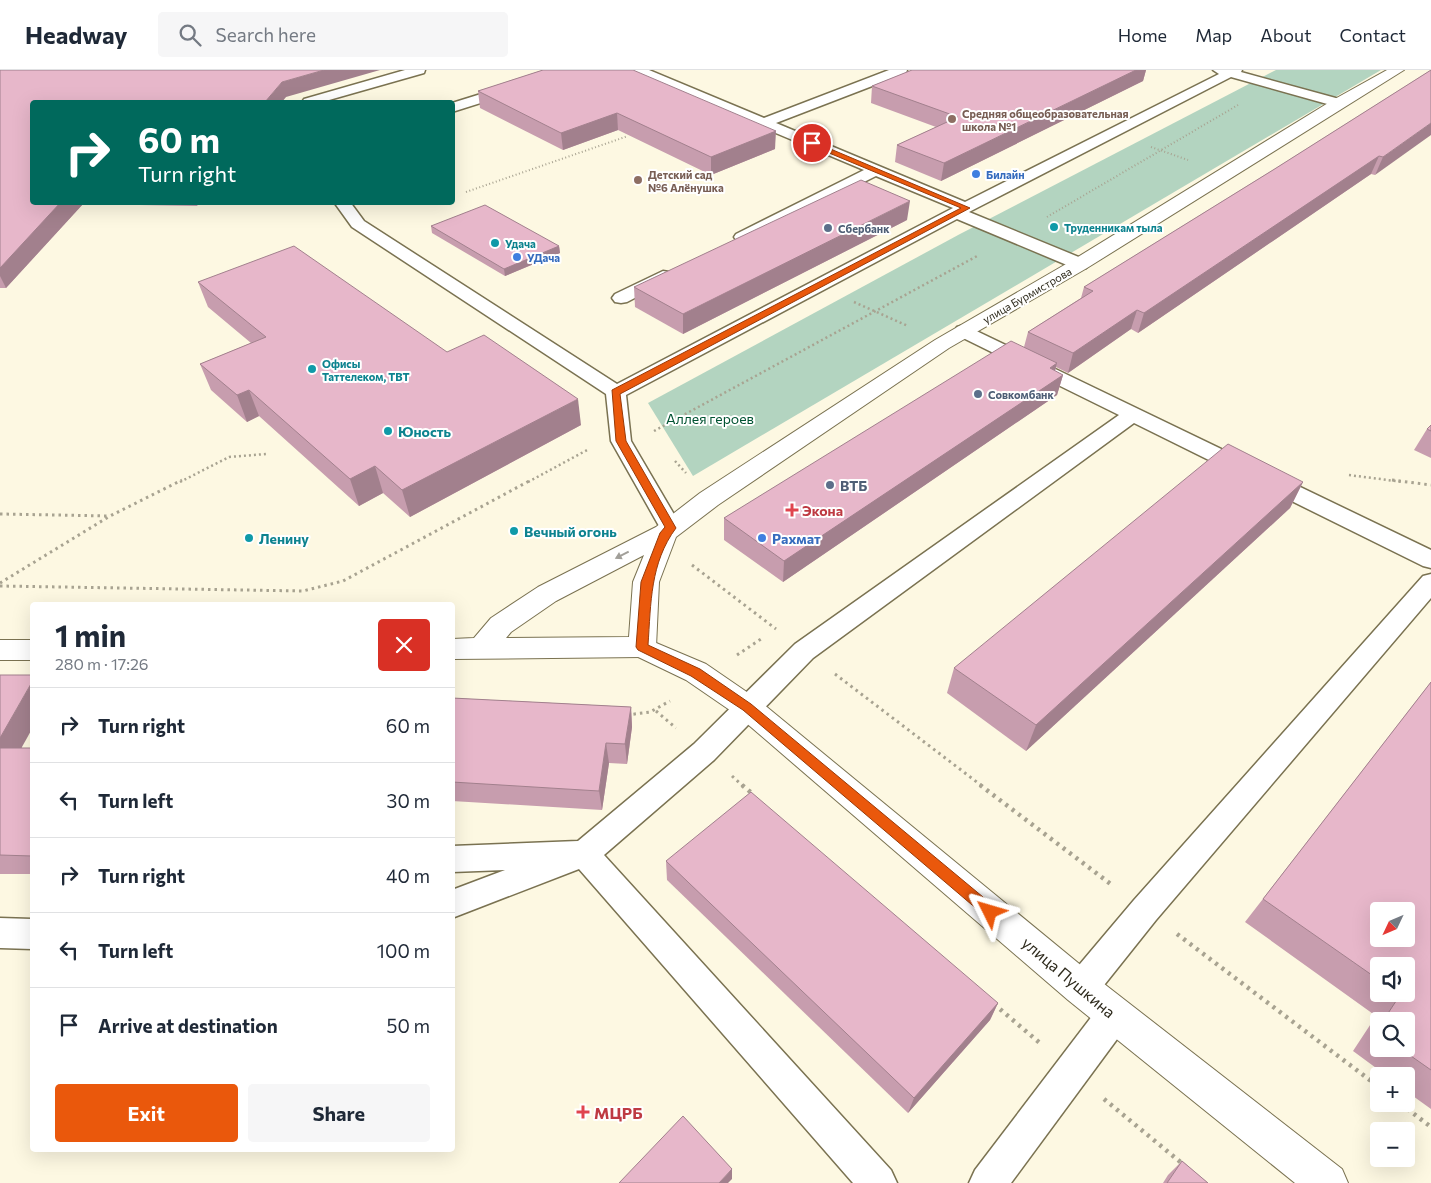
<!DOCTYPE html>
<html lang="en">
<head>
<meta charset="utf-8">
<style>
  body { margin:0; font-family:Commissioner,sans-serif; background:#f6f6f7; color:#1f2937; height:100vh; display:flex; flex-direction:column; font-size:19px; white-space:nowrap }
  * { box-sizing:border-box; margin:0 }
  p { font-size:16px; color:#747a83 }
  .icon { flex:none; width:28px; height:28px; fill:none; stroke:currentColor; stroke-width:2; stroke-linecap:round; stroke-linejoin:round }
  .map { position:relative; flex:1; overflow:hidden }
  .details { position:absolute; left:30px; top:532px; width:425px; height:550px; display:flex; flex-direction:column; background:#fff; border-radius:5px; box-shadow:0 5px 20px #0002 }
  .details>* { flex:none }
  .hud { position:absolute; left:30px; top:30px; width:425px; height:105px; border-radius:5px; box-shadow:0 5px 20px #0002; background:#00695c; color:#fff; overflow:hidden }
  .needle { width:32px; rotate:226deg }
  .tools { position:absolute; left:1370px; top:832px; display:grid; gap:10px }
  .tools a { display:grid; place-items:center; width:45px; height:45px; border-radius:5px; background:#fff; box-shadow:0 5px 20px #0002; font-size:25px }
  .pin { position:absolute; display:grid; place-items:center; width:42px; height:42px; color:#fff; margin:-21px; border:2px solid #fff; border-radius:50%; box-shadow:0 1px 5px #0007 }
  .me { position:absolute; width:55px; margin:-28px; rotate:310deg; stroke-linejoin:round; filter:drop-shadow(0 0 4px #0008) }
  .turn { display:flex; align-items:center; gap:18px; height:105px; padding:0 25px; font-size:22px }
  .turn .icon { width:65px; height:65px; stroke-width:2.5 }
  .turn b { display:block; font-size:35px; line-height:42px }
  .round { display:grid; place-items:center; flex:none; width:52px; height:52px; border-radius:5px; background:#f6f6f7 }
  .summary { display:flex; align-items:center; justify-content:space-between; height:85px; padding:0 25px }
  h1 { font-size:30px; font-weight:700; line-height:38px }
  .primary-button { display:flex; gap:10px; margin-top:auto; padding:10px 25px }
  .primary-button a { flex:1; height:58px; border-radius:5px; background:#ea580c; color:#fff; font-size:20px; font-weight:700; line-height:58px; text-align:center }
  .primary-button a+a { background:#f6f6f7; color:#1f2937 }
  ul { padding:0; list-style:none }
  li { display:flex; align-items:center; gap:15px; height:75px; padding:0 25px; border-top:1px solid #e0e1e3 }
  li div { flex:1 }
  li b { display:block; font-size:19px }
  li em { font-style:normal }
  header { display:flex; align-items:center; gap:30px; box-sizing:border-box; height:70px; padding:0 25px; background:#fff; border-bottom:1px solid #e0e1e3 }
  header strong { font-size:24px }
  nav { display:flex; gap:28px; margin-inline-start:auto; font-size:18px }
  .search { width:350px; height:45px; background:#f6f6f7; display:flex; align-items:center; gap:12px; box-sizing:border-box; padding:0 18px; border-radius:5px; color:#747a83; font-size:19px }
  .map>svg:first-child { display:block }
  .green { fill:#b3d4c0 }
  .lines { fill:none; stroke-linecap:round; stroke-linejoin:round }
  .service-casing { stroke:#7a7251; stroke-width:3 }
  .minor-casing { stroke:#7a7251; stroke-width:2 }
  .tertiary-casing { stroke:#7a7251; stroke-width:2 }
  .path-far3 { stroke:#a8a391; stroke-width:2; stroke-dasharray:1 2.5; stroke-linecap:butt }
  .path-far2 { stroke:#a8a391; stroke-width:2.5; stroke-dasharray:2 3; stroke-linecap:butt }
  .path-far1 { stroke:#a8a391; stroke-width:3; stroke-dasharray:2.5 4; stroke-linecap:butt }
  .path { stroke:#a8a391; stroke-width:4.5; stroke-dasharray:3 5; stroke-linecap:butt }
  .service { fill:#fff; fill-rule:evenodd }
  .minor { fill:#fff; fill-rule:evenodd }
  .tertiary { fill:#fff; fill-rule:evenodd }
  .wall { fill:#c79dae; fill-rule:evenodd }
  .shaded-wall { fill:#a2808d }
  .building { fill:#e7b7ca; stroke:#a2808d; fill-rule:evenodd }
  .oneway { fill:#a19f99 }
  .route { fill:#ea580c; stroke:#983908 }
  .education-dot { fill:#8d6e63; stroke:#fff; stroke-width:2 }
  .shop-dot { fill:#3f7fe0; stroke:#fff; stroke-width:2 }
  .culture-dot { fill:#0f9aa8; stroke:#fff; stroke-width:2 }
  .service-dot { fill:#5c6f8a; stroke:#fff; stroke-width:2 }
  .health-dot { fill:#e0444e; stroke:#fff; stroke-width:2 }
  .labels { text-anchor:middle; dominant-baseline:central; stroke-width:4; stroke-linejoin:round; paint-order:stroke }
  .far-education-label { font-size:11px; font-weight:bold; fill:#785e54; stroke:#fff; text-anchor:start }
  .far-shop-label { font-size:11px; font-weight:bold; fill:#366cbe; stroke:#fff; text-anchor:start }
  .far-culture-label { font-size:11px; font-weight:bold; fill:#0d838f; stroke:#fff; text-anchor:start }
  .far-service-label { font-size:11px; font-weight:bold; fill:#4e5e75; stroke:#fff; text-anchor:start }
  .far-street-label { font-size:11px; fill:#2e2a1c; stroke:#fff }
  .park-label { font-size:14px; fill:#005332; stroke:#fff }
  .culture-label { font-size:14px; font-weight:bold; fill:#0d838f; stroke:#fff; text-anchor:start }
  .service-label { font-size:14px; font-weight:bold; fill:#4e5e75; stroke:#fff; text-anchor:start }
  .health-label { font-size:14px; font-weight:bold; fill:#be3a42; stroke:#fff; text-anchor:start }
  .shop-label { font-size:14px; font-weight:bold; fill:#366cbe; stroke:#fff; text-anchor:start }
  .near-street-label { font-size:16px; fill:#2e2a1c; stroke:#fff }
  .near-health-label { font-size:16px; font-weight:bold; fill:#be3a42; stroke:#fff; text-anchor:start }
</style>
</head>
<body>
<header>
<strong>Headway</strong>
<div class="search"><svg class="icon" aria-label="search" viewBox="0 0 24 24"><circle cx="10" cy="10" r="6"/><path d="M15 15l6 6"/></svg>Search here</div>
<nav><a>Home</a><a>Map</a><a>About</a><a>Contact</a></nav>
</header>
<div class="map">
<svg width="1431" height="1113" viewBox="0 0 1431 1113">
  <rect width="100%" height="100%" fill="#fdf8e2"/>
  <!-- green -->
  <polygon class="green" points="1276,0 1381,0 693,406 648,333 960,164"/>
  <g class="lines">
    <defs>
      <g id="service">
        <polygon points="405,0 425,0 424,3 322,32 302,32 304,29"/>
        <polygon points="558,0 577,0 576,3 452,42 452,33"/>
        <polygon points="632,0 649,0 764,48 889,0 907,0 906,3 776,53 965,132 1219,4 1213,0 1242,0 1241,2 1343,30 1345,33 1338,37 1231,7 969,142 1086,190 1089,194 1086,198 1074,198 957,149 626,325 631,371 682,458 679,463 671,466 663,463 611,371 606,324 352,157 334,132 350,132 364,151 617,314 953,138 876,106 748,170 736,170 734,167 736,164 864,100 633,3"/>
        <polygon points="663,201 669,202 672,206 669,210 627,232 621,233 615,232 612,228 615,224"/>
        <polygon points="964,255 1431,480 1431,498 1423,496 1134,353 813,588 714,690 604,785 891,1100 897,1113 853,1113 579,799 452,848 452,820 505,800 452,802 452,776 578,771 694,674 795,574 1119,345 957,265 955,261 957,257"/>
        <polygon points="1431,504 1431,528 1156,850 1093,929 1081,934 1069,929 1065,918 1069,907 1134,830 1423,506"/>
        <polygon points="0,848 32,849 32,879 0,878"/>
        <polygon points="1114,929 1126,933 1131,945 1126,957 1011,1113 969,1113 975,1100 1102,933"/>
      </g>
      <polygon id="minor" points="642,567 706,594 757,629 1094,906 1342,1099 1348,1113 1295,1113 1068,930 737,645 686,610 632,584 628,577 632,570"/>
      <g id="tertiary">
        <path d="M1387,0H1404L1087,198L949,278L718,435L676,467L659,512L656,577L652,584L642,587L452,589V569L474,568L491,548L538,517L656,457L700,423L935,270L1073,190L1333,30ZM644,485L633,512L629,567L506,568L511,562L556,531Z"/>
        <rect x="0" y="570" width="32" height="20"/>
      </g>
    </defs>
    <!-- service casing -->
    <use href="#service" class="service-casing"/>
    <!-- minor casing -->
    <use href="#minor" class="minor-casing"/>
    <!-- tertiary casing -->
    <use href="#tertiary" class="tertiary-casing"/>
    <!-- path-far3 -->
    <g class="path-far3">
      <polyline points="1151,77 1188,90"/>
      <polyline points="466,122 628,66"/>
      <polyline points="1047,147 1238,35"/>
    </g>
    <!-- path-far2 -->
    <g class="path-far2">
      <polyline points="854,232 908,256"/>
      <polyline points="654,361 979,185"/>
      <polyline points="675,391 686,403"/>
      <polyline points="1349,405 1403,412"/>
      <polyline points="180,412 229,387 266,384"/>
      <polyline points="528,412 589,379"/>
    </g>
    <!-- path-far1 -->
    <g class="path-far1">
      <polyline points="1392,410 1431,415"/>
      <polyline points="0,444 110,446"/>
      <polyline points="692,495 776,559"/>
      <polyline points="0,513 110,446 182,410"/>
      <polyline points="0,516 303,521 343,511 531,410"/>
      <polyline points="737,585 761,569"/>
      <polyline points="835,604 982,716"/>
      <polyline points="656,641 676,658"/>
      <polyline points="627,645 650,642 670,631"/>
      <polyline points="732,706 743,716"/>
    </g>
    <!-- path -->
    <g class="path">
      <polyline points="742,715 754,725"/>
      <polyline points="980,715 1112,815"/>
      <polyline points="1177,864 1379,1017"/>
      <polyline points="994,934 1041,974"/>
      <polyline points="1104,1029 1184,1095"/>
      <polyline points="1401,1034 1431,1057"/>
    </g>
    <!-- service -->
    <use href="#service" class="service"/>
    <!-- minor -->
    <use href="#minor" class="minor"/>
    <!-- tertiary -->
    <use href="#tertiary" class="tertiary"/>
  </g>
  <!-- wall -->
  <g class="wall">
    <polygon points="0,0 286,27 32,132 200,132 197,136 83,134 6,218 0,218"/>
    <polygon points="543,0 775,79 711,105 618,60 563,80 480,38 478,21"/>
    <polygon points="912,0 1146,0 1143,11 941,111 895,92 897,75 936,57 871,33 872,16"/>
    <polygon points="1431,0 1375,105 1371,104 1138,263 1131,259 1068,303 1056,297 1055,301 1063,305 1057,325 783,512 724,470 724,448 1024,277 1028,262 1081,228 1084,217 1273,100"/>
    <polygon points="907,150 683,264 635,237 634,217"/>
    <polygon points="431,156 559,176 560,183 505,206 432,163"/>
    <polygon points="198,212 447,282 581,355 410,447 383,423 359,436 259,346 247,352 211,320 200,294 251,273 208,237"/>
    <polygon points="1431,355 1431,388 1414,380 1427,359"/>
    <polygon points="1303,412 1290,438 1026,681 947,623 954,598"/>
    <polygon points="0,605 22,678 32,678 32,804 0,804"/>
    <path d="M1431,612V1039L1406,1021V1006H1387L1353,981L1376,946L1245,852ZM1379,896L1406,924H1379ZM1379,951H1406V979H1379Z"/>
    <polygon points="452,628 631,637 632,657 627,694 609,693 602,740 452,731"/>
    <polygon points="666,791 998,933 990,950 908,1043 667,810"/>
    <polygon points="1182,1091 1208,1113 1163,1113 1168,1105"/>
  </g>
  <!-- shaded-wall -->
  <g class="shaded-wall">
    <polygon points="324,0 380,0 286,27 282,32 265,32 282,12"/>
    <polygon points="1136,0 1146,0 1143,11 941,111 944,93"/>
    <polygon points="617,43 618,60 563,80 561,63"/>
    <polygon points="1431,53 1431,65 1375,105 1383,87"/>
    <polygon points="776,61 775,79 711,105 711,87"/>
    <polygon points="1379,86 1371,104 1138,263 1144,243"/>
    <polygon points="910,131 907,150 683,264 683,244"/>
    <polygon points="61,132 83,132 83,134 6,218 0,206 0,198"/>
    <polygon points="559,176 560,183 505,206 504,199"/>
    <polygon points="1137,240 1131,259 1068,303 1073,283"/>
    <polygon points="1057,293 1052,312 1063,305 1057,325 783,512 784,491"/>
    <polygon points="249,320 259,346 247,352 237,325"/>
    <polygon points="578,329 581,355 410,447 402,420"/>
    <polygon points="375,396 383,423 359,436 350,409"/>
    <polygon points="1303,412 1290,438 1026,681 1036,655"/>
    <polygon points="32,612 32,659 3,711 0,707 0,668"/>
    <polygon points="631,637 632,657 627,694 625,674"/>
    <polygon points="606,673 609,693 602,740 599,721"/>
    <polygon points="998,933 990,950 908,1043 914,1028"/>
    <polygon points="732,1099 732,1109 728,1113 719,1113"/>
  </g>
  <!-- building -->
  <g class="building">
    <polygon points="0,0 324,0 282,12 265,32 32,32 32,132 61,132 0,198"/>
    <polygon points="543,0 633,0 776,61 711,87 617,43 561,63 478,21"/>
    <polygon points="912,0 1136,0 944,93 897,75 958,47 872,16"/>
    <polygon points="1431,0 1431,53 1383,87 1379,86 1144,243 1137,240 1073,283 1028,262 1093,221 1084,217 1273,100"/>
    <polygon points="861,110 910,131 683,244 634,217"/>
    <polygon points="485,135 559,176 504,199 431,156"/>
    <polygon points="294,176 447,282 484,265 578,329 402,420 375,396 350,409 249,320 237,325 200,294 266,267 198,212"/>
    <polygon points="1011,271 1057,293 1050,298 1063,305 784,491 724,448"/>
    <polygon points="1431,355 1431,361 1427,359"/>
    <polygon points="1228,374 1303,412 1036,655 954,598"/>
    <polygon points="0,605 32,605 32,612 0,668"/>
    <path d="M1431,612V1000L1401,979H1406V951H1383L1400,925L1398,924H1406V896H1379V910L1263,829ZM1379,841H1406V869H1379Z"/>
    <polygon points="452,628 631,637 625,674 606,673 599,721 452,712"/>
    <polygon points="0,678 32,678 32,786 0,785"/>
    <polygon points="751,722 998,933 914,1028 666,791"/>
    <polygon points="683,1046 732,1099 719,1113 619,1113"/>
    <polygon points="1182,1091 1208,1113 1167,1113"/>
  </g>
  <!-- one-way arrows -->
  <defs><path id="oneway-solid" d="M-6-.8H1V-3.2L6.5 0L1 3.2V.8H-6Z" transform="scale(1.25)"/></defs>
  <use class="oneway" href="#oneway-solid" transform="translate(622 485) rotate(153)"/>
  <!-- route -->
  <path class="route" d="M810,72H814L970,138L620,324L626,371L676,458C650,493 651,533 648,575L700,599L751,634L995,837L997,842L995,846L990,848L985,846L743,640L691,606L638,580L636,577L641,512L660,463L665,457L616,371L612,320L961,138L810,75Z"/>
  <!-- markers -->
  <g class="education-dot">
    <circle cx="952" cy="49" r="5"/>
    <circle cx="638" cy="110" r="5"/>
  </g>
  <g class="shop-dot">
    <circle cx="976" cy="104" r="5"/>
    <circle cx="517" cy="187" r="5"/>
    <circle cx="762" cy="468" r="5"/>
  </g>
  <g class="culture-dot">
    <circle cx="1054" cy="157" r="5"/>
    <circle cx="495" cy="173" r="5"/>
    <circle cx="312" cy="299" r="5"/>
    <circle cx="388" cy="361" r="5"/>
    <circle cx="514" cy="461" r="5"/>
    <circle cx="249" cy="468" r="5"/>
  </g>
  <g class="service-dot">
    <circle cx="828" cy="158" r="5"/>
    <circle cx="978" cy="324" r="5"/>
    <circle cx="830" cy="415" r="5"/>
  </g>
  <g class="health-dot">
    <path d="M789.5 432.5h5v5h5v5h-5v5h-5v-5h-5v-5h5z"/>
    <path d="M580.5 1034.5h5v5h5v5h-5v5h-5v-5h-5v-5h5z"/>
  </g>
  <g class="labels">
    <!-- far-education labels -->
    <g class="far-education-label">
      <text x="962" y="43">Средняя общеобразовательная<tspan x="962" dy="13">школа №1</tspan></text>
      <text x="648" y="104">Детский сад<tspan x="648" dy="13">№6 Алёнушка</tspan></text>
    </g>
    <!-- far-shop labels -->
    <g class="far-shop-label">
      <text x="986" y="104">Билайн</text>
      <text x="527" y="187">УДача</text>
    </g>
    <!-- far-culture labels -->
    <g class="far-culture-label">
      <text x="1064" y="157">Труденникам тыла</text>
      <text x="505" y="173">Удача</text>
      <text x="322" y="293">Офисы<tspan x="322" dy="13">Таттелеком, ТВТ</tspan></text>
    </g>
    <!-- far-service labels -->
    <g class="far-service-label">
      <text x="838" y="158">Сбербанк</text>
      <text x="988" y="324">Совкомбанк</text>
    </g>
    <!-- far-street labels -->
    <g class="far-street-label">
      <text transform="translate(1027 225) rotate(-30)">улица Бурмистрова</text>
    </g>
    <!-- park labels -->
    <g class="park-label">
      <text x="710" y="348">Аллея героев</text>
    </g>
    <!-- culture labels -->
    <g class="culture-label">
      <text x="398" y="361">Юность</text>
      <text x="524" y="461">Вечный огонь</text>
      <text x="259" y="468">Ленину</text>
    </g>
    <!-- service labels -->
    <g class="service-label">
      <text x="840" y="415">ВТБ</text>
    </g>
    <!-- health labels -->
    <g class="health-label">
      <text x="802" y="440">Экона</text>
    </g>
    <!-- shop labels -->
    <g class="shop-label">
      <text x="772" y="468">Рахмат</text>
    </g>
    <!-- near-street labels -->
    <g class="near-street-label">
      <text transform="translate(1069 907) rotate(40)">улица Пушкина</text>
    </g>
    <!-- near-health labels -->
    <g class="near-health-label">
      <text x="594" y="1042">МЦРБ</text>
    </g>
  </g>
</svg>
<div class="tools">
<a><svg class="needle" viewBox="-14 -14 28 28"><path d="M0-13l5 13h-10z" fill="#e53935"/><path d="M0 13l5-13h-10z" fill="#747a83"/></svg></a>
<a><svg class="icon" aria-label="sound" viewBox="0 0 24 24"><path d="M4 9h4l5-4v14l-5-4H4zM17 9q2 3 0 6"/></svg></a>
<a><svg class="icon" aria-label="search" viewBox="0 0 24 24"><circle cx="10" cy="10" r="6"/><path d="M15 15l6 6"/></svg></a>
<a>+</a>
<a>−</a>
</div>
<div class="pin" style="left:812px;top:73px;background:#d93025"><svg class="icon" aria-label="arrive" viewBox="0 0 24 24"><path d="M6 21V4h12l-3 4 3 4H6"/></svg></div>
<svg class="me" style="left:990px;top:842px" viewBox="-20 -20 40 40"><path d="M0-17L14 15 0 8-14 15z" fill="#ea580c" stroke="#fff" stroke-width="4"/></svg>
<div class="hud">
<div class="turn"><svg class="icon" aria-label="right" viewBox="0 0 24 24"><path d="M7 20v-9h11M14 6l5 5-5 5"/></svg><div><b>60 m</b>Turn right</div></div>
</div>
<section class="details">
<div class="summary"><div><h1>1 min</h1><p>280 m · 17:26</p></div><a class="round" style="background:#d93025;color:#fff"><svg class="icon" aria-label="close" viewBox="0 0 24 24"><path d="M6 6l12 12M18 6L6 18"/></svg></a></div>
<ul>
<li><svg class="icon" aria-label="right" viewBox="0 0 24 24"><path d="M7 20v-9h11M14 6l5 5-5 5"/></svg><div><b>Turn right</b></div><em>60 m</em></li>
<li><svg class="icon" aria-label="left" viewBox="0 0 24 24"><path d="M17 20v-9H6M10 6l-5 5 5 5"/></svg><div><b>Turn left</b></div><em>30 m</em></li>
<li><svg class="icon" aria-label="right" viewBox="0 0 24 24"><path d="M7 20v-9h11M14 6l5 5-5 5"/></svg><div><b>Turn right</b></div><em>40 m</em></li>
<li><svg class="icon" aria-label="left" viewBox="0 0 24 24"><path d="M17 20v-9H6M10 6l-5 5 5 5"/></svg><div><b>Turn left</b></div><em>100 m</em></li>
<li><svg class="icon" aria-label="arrive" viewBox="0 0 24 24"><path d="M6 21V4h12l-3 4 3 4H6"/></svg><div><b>Arrive at destination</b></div><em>50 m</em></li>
</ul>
<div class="primary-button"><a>Exit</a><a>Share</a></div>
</section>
</div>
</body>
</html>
